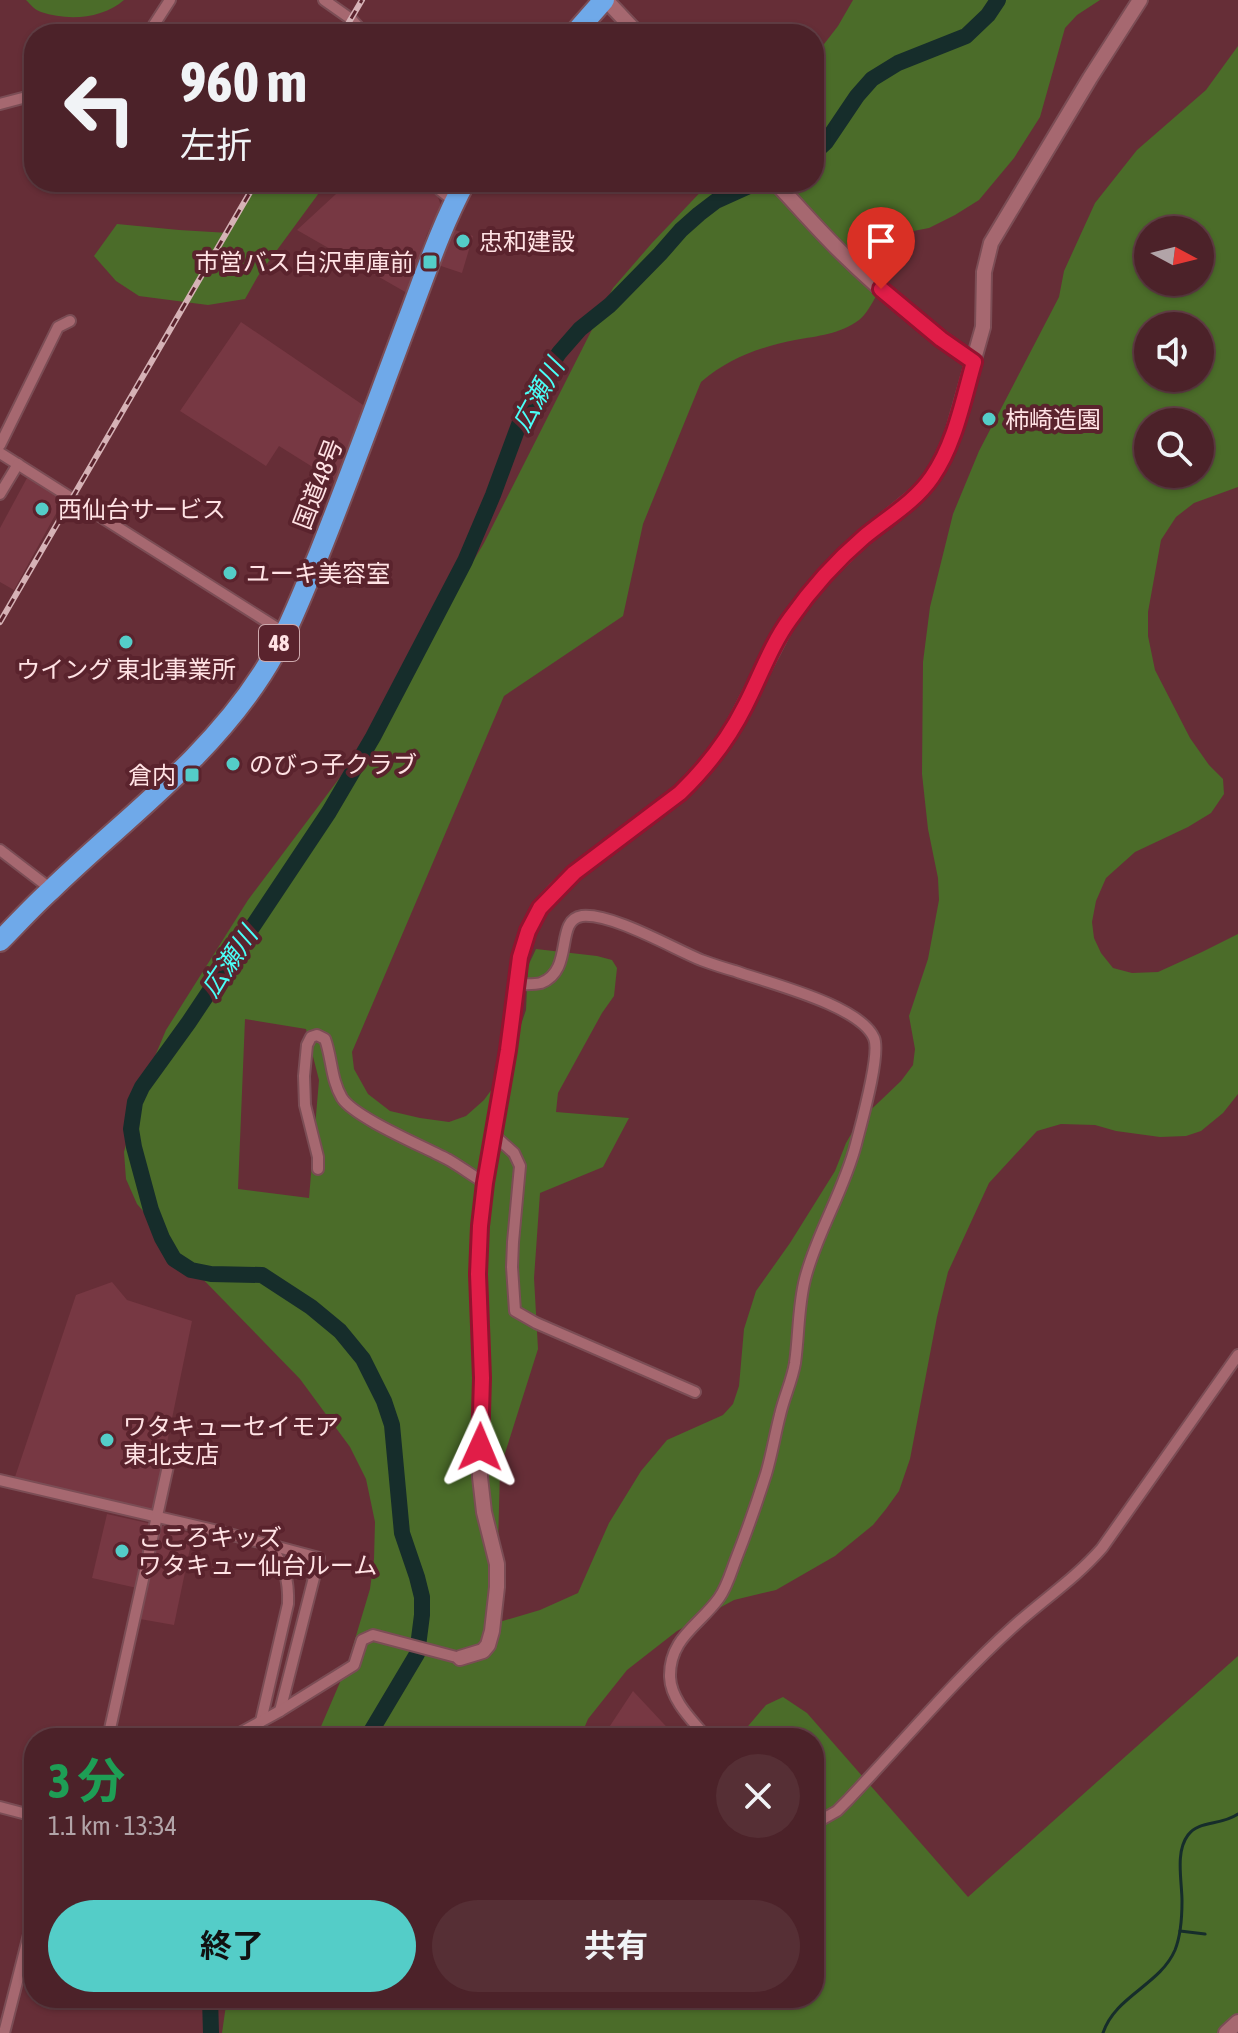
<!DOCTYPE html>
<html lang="ja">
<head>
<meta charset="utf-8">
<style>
  body { margin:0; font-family:"Asap Condensed","Noto Sans JP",sans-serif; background:#562f35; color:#f1f3f6; height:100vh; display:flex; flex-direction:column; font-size:30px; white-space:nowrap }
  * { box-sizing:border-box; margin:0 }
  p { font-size:26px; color:#b2a4a8 }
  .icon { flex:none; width:44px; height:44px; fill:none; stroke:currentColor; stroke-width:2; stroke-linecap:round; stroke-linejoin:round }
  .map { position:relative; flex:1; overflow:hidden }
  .sheet { position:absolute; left:24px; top:1728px; width:800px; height:280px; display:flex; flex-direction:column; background:#4c2229; border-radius:32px; box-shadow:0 2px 6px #0004,0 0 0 2px #633f46 }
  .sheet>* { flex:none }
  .hud { position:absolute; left:24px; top:24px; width:800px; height:168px; border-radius:32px; box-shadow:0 2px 6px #0004,0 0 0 2px #633f46; background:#4c2229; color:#f1f3f6; overflow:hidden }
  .needle { width:52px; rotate:97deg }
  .tools { position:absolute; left:1134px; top:216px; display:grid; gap:16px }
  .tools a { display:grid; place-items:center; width:80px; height:80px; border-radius:50%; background:#4c2229; box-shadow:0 2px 6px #0004,0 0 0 2px #633f46; font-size:40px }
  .pin { position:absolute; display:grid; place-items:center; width:68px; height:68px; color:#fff; margin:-82px -34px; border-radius:50% 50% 50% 0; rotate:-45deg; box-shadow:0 0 8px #0007 }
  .pin .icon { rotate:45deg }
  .me { position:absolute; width:88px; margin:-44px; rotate:1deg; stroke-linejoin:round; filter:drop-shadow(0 0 6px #0008) }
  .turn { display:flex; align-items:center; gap:28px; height:168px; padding:0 24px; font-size:36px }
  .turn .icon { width:104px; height:104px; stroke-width:2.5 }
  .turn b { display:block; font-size:56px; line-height:68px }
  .round { display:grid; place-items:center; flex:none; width:84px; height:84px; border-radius:42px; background:#562f35 }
  .summary { display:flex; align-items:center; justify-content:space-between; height:136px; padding:0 24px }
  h1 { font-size:48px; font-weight:700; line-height:60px; color:#1e9e55 }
  .cta { display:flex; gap:16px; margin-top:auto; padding:16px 24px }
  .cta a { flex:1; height:92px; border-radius:48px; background:#54cdc8; color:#111; font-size:32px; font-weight:700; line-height:92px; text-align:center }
  .cta a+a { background:#562f35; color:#f1f3f6 }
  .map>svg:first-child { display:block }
  .built { fill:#773843 }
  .green { fill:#4b6c29; fill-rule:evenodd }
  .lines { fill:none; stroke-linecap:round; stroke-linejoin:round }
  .stream { stroke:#162d2b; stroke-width:3 }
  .river { stroke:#162d2b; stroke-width:16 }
  .street-casing { stroke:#7b4d55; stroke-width:14 }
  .secondary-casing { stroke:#7b4d55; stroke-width:18 }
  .highway-casing { stroke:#7b4d55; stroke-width:24 }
  .street { stroke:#a66870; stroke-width:10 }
  .secondary { stroke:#a66870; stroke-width:14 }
  .highway { stroke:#6fa9e9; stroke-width:20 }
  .rail-casing { stroke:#d6b2b6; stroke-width:6 }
  .rail { stroke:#5a232d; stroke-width:3; stroke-dasharray:9; stroke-linecap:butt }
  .route-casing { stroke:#92132f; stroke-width:20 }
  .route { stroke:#e11d48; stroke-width:14 }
  .poi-dot { fill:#54cdc8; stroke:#5a232d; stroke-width:3 }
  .labels { text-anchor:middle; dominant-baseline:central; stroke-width:8; stroke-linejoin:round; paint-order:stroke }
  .shield { fill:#5a232d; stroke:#cea9ad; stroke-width:2 }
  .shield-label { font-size:22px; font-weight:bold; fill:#ffe2e4 }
  .poi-label { font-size:24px; fill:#ffe2e4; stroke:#5a232d; text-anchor:start }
  .street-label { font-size:24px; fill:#ffe2e4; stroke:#5a232d }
  .water-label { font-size:26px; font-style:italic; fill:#4afef7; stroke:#5a232d }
</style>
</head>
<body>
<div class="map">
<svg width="1238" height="2033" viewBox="0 0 1238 2033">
  <rect width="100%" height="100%" fill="#662e37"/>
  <!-- built -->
  <g class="built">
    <polygon points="349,182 433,182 441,206 427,234 407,293 297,230"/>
    <polygon points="452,229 473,236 462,273 438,265"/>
    <polygon points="241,322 366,407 335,481 279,446 266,466 180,411"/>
    <polygon points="27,478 64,499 14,590 0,582 0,528"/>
    <polygon points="112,1282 127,1300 192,1321 153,1511 14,1480 76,1295"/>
    <polygon points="107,1514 152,1524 137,1588 92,1578"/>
    <polygon points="160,1525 193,1534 174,1625 140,1619"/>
    <polygon points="633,1691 677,1738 602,1738"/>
  </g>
  <!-- green -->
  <g class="green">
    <path d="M26,0H124C102,19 68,21 41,12C35,10 31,5 26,0Z"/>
    <path d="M853,0H1100L1077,15L1065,28L1040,117L1014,158L979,200L955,215L929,228L903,233C894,254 876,307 859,320C840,334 818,336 795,340C760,347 729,358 701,382L643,524L623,616L504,696L352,1052L354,1069L368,1094L390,1111L420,1118L449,1122L466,1116L484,1100L505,1071L526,1010L528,966L536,949L597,956L612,960L617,968L614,996L602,1013L558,1093L556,1112L629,1118L603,1167L540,1193L534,1278L538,1349L500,1469L496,1623L540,1610L578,1593L609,1523L641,1471L667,1440L723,1415L733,1404L739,1386L744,1329L756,1291L790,1243L835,1171L846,1143L858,1122L901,1081L913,1065L915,1049L909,1016L928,959L939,900L938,878L928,829L922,774L923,662L930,607L953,514L979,451L1059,297L1064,271L1095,203L1137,150L1206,90L1238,46V487L1194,503L1176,517L1161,540L1148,612V636L1155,670L1190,738L1209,765L1223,779L1224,794L1211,813L1188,827L1135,852L1106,878L1096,901L1092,922L1094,938L1101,953L1113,968L1132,973L1158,972L1202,952L1238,934V1094L1223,1113L1201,1131L1186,1136L1160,1137L1116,1131L1095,1125L1061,1124L1037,1131L989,1183L948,1272L937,1317L910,1459L899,1491L886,1509L873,1525L835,1556L776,1590L734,1600L677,1631L627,1670L588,1719L580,1738H316L347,1666L370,1589L374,1559L375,1522L366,1479L350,1447L300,1379L195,1271L137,1204L126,1179L124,1152L139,1094L166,1030L248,900L362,748L484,543L613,288L652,243L710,182H814V57L838,26ZM1148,230H1200V282H1148ZM1148,326H1200V378H1148ZM1148,422H1200V474H1148ZM245,1019L306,1029L319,1080L309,1198L238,1189Z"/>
    <polygon points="256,182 327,182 258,276 245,299 208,305 139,296 116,281 94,256 117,224 179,230 229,233"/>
    <polygon points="1238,1656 1238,2033 222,2033 227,1998 814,1998 814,1738 738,1738 766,1705 783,1697 807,1713 968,1897"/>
  </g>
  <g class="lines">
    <!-- stream -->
    <g class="stream">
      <polyline points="1180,1931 1205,1934"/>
      <path d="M1103,2033C1115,1996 1160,1985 1175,1950C1181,1935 1182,1917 1182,1901C1182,1881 1175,1852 1188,1835C1199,1820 1221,1826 1238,1814"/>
    </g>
    <!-- river -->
    <g class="river">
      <polyline points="814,153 826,142 857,96 872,79 898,63 966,36 988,15 998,0"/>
      <polyline points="367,1738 417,1654 422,1615 422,1597 417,1577 402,1533 392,1425 384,1401 363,1359 340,1331 311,1307 262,1275 211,1274 191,1270 174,1259 162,1238 151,1210 134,1147 131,1129 135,1102 142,1087 189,1022 329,812 373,737 465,561 493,495 520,422 541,381 559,353 580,329 610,305 660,254 681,230 699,214 716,201 758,182"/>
      <polyline points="210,1998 211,2033"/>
    </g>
    <defs>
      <g id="street">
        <polyline points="324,0 351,19 365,34"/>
        <polyline points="148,34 170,0"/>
        <polyline points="0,104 34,95"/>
        <polyline points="438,182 440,190 454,201"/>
        <polyline points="0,445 58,327 70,321"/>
        <polyline points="0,453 285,633"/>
        <polyline points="0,494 18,464"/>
        <polyline points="0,850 51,889"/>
        <path d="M517,984C525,984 533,985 541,983C575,970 554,920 582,916C612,913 672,948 701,960C712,964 724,968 735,971C768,983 860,1005 874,1038C881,1054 861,1124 856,1144C844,1191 817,1232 805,1279C798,1306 799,1335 795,1363C792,1381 784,1397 780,1415C775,1434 772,1454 766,1474C757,1502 747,1531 736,1559C731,1572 727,1587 719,1598C700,1625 669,1638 670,1677C671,1701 693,1721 707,1738"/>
        <polyline points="494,1135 514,1153 520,1166 513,1242 512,1267 515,1311 536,1323 695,1392"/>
        <path d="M318,1169V1157L305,1105L304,1076L307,1045L311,1037L317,1035L325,1039C332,1058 331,1080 342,1098C355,1118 425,1147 449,1160C461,1167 473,1176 485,1183"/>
        <polyline points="0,1480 218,1531 319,1558 280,1711"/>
        <path d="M261,1721L288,1604C289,1577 284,1567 270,1544"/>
        <polyline points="108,1738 170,1457"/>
        <polyline points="231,1738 280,1711 354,1665 362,1640 373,1635 460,1658"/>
        <polyline points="0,1807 34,1816"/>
        <path d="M814,1824L837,1811L848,1800C903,1742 955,1679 1014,1626C1044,1599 1076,1578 1102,1548L1238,1355"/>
        <polyline points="4,2033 34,1915"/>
      </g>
      <g id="secondary">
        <polyline points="606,0 638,34"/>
        <path d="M775,182C798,206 820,232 844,255C884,294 928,330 974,362"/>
        <polyline points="460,1658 483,1651 488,1645 492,1631 497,1587 497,1564 484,1512 480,1477 482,1378 478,1274 480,1226 485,1183 508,1050 520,957 528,931 540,908 556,890 574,873 680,793 713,757 731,731 788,621 806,598 824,576 862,539 922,490 938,468 952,437 983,327 984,272 991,243 1090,78 1140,0"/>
        <polyline points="1226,2033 1238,2022"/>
      </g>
      <g id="highway">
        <polyline points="574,34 604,0"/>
        <path d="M0,941C17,924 33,906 51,890C124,819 206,761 262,674C286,637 302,595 319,554C350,477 378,399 407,322C425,275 441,226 465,182"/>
      </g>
    </defs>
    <!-- street casing -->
    <use href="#street" class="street-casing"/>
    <!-- secondary casing -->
    <use href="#secondary" class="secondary-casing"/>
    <!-- highway casing -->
    <use href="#highway" class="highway-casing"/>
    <!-- street -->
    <use href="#street" class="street"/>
    <!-- secondary -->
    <use href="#secondary" class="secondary"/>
    <!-- highway -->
    <use href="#highway" class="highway"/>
    <defs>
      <g id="rail">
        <polyline points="342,34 362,0"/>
        <polyline points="0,622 256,182"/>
      </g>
    </defs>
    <!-- rail casing -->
    <use href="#rail" class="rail-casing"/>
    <!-- rail -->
    <use href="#rail" class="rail"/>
  </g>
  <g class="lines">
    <defs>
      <path id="route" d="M480,1447L482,1378L478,1274L480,1226L485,1183L508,1050L520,957L528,931L540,908L574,873L680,793C706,768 729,738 745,706C760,677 771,645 790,619C811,589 836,561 864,537C887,518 915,502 932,477C955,444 963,400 974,362L941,339L881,289"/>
    </defs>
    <!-- route casing -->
    <use href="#route" class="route-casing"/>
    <!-- route -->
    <use href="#route" class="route"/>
  </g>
  <!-- markers -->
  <g class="poi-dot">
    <circle cx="463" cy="241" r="8"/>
    <rect x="422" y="254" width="16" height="16" rx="4"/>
    <circle cx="989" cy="419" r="8"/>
    <circle cx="42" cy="509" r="8"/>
    <circle cx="230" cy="573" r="8"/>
    <circle cx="126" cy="642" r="8"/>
    <circle cx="233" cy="764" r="8"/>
    <rect x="184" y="767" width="16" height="16" rx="4"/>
    <circle cx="107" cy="1440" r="8"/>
    <circle cx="122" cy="1551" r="8"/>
  </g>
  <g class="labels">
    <!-- shield labels -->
    <rect class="shield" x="259" y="625" width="40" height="36" rx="6"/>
    <g class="shield-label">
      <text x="279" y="643">48</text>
    </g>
    <!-- poi labels -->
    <g class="poi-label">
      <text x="479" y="241">忠和建設</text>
      <text x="414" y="262" text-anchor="end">市営バス 白沢車庫前</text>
      <text x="1005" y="419">柿崎造園</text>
      <text x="58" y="509">西仙台サービス</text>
      <text x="246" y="573">ユーキ美容室</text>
      <text x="126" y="669" text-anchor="middle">ウイング 東北事業所</text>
      <text x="249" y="764">のびっ子クラブ</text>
      <text x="176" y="775" text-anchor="end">倉内</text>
      <text x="123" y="1426">ワタキューセイモア<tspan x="123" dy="28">東北支店</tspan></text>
      <text x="138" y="1537">こころキッズ<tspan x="138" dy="28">ワタキュー仙台ルーム</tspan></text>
    </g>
    <!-- street labels -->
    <g class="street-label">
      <text transform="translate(318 484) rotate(-69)">国道48号</text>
    </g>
    <!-- water labels -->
    <g class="water-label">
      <text transform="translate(538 395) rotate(-61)">広瀬川</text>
      <text transform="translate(229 962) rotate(-56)">広瀬川</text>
    </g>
  </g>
</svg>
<div class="tools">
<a><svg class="needle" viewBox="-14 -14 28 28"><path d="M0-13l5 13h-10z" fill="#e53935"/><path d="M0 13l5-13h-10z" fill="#b2a4a8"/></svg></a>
<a><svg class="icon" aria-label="sound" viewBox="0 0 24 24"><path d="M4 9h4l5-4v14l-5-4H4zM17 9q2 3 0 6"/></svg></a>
<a><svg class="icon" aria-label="search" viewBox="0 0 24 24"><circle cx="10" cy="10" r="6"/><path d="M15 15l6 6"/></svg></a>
</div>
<div class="pin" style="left:881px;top:289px;background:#d93025"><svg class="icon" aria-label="arrive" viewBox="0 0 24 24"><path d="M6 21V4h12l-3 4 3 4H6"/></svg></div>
<svg class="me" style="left:480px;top:1447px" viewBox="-20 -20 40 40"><path d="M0-17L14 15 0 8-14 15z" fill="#e11d48" stroke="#fff" stroke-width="4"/></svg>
<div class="hud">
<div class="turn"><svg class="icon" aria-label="left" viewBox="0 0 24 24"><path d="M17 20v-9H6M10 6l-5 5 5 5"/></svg><div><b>960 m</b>左折</div></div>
</div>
<section class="sheet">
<div class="summary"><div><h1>3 分</h1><p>1.1 km · 13:34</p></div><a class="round"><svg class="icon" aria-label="close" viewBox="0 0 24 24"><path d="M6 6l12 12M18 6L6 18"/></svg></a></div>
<div class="cta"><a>終了</a><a>共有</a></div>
</section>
</div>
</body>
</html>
